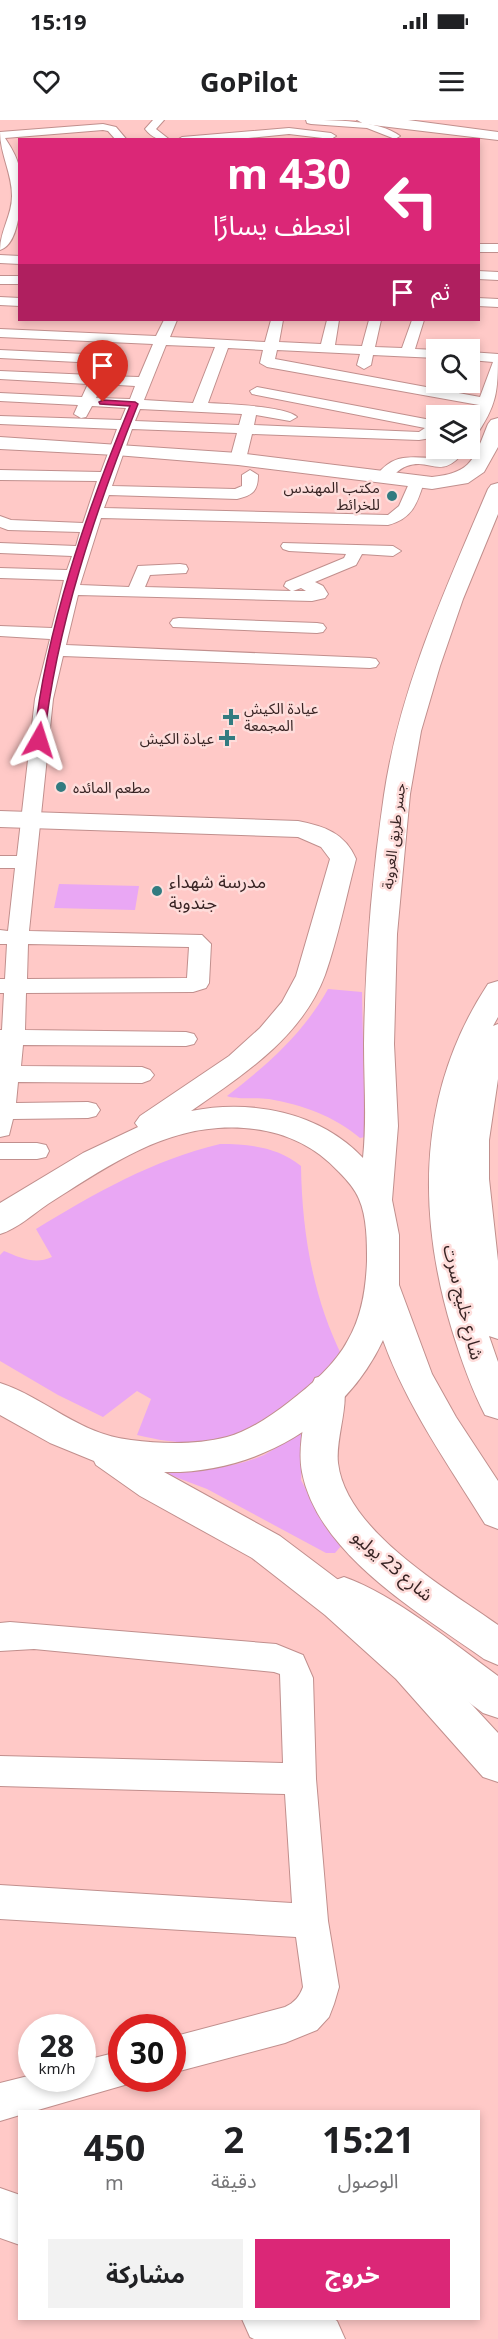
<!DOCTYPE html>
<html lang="ar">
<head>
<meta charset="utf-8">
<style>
  body { margin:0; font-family:"Noto Sans","Noto Sans Arabic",sans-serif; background:#f2f2f2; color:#202124; direction:rtl; height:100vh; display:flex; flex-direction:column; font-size:22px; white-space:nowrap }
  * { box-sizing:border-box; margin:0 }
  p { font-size:20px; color:#757577 }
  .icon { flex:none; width:33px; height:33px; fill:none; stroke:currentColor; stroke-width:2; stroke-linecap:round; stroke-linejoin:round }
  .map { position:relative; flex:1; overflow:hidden; direction:ltr }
  .details { position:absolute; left:18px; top:1990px; width:462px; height:210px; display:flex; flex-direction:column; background:#fff; border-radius:0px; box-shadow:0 3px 9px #0003; direction:rtl }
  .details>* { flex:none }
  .banner { position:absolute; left:18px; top:18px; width:462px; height:183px; border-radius:0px; box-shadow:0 3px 9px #0003; direction:rtl; background:#db2777; color:#fff; overflow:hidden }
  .fabs { position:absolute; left:426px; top:219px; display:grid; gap:12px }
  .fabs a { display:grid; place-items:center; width:54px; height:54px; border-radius:0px; background:#fff; box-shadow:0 3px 9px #0003; font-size:30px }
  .speed { position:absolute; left:18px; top:1894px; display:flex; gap:12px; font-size:30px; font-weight:700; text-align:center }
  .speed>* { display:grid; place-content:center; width:78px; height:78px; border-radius:50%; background:#fff; box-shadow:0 3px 9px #0003; line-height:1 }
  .speed small { font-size:15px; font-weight:400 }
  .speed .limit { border:9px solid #d22; background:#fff; color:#111 }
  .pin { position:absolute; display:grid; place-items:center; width:51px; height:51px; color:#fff; margin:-62px -26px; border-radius:50% 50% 50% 0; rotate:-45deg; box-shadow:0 0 6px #0007 }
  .pin .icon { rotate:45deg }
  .me { position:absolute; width:66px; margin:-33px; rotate:6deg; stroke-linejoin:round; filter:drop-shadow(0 0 4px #0008) }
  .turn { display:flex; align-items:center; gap:21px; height:126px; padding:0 30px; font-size:27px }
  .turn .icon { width:78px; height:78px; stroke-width:2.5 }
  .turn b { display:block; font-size:42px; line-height:51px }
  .then { display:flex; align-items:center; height:57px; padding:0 30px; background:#0003; gap:12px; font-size:22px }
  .eta { display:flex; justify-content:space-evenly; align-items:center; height:102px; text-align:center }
  .eta b { font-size:36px; font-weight:700; line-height:42px }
  .action { display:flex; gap:12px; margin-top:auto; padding:12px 30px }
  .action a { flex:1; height:69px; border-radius:0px; background:#db2777; color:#fff; font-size:24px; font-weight:700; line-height:69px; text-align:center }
  .action a+a { background:#f2f2f2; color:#202124 }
  .status { display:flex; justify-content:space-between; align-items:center; height:42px; padding:0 30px; background:#fff; direction:ltr }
  .status svg { height:16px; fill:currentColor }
  header { display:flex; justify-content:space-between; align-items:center; height:78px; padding:0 30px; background:#fff; font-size:27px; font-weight:700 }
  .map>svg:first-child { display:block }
  .green { fill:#e9a7f4 }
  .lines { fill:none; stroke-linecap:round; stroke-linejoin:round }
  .minor-casing { stroke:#c18f8d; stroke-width:2 }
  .major-casing { stroke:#c18f8d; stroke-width:2 }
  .highway-casing { stroke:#c18f8d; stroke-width:2 }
  .minor { fill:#fff; fill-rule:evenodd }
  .major { fill:#fff; fill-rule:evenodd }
  .highway { fill:#fff; fill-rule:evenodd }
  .route { fill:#db2777; stroke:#8e194d; stroke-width:1.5 }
  .poi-dot { fill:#327b80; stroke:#fedddb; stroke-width:2 }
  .labels { text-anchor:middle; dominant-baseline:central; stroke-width:5; stroke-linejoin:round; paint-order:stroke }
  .far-poi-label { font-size:15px; fill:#382424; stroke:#fedddb; text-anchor:end }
  .far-street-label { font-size:15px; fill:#382424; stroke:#fedddb }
  .poi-label { font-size:18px; fill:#382424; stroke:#fedddb; text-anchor:start }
  .street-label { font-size:18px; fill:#382424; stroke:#fedddb }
</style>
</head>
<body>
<div class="status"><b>15:19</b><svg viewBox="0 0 49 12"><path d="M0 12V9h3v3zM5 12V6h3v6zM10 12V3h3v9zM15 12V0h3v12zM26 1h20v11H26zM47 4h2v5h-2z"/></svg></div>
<header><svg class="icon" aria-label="menu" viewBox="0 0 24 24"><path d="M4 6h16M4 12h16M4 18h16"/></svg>GoPilot<svg class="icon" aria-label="heart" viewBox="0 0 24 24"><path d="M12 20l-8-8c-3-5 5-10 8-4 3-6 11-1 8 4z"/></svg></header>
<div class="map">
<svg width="498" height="2219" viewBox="0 0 498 2219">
  <rect width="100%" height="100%" fill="#ffc9c7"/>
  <!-- green -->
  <g class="green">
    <polygon points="59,764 139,766 135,790 54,788"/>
    <path d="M328,869L362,872L365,1017L360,1018C334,996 303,985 269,979C256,977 237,980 227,976C267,945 303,914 328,869Z"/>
    <path d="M220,1024C250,1024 278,1027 301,1046C302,1113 313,1178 343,1238C326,1255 309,1268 289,1282C235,1323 204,1331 137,1315L151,1279L137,1271L103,1297L58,1275L0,1241V1135L4,1131C21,1138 35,1145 52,1137L36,1109C95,1073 153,1040 220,1024Z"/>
    <path d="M303,1310L301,1360L326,1408L341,1426L335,1433H326L207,1369L170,1355L167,1351C199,1350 234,1348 264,1335C277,1328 290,1318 303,1310Z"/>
  </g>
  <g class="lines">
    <defs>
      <g id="minor">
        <path d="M153,0H164L156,9L170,20C159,20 152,18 145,9Z"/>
        <path d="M306,0C334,0 379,0 400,16L395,19L367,8L311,4L307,3Z"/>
        <path d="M103,4L116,7L127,20H116L108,11L103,10L5,18C11,27 17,37 19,47C23,66 22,124 0,130C0,110 12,96 12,76C12,53 0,34 0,12Z"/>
        <polygon points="289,8 331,13 336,16 331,19 289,14 227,20 177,20 182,17"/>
        <rect x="478" y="124" width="20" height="8"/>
        <polygon points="0,135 20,136 20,144 0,143"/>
        <polygon points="478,151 498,152 498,160 478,159"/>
        <rect x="0" y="156" width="20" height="8"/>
        <polygon points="0,177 20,178 20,186 0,185"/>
        <polygon points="478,178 498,179 498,187 478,186"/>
        <path d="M164,200H177L170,217L265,222L271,200H283L279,222L321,224L327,200H339L335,225L362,226L369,200H381L375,227L402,228L412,200H424L415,229L436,230V238L373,235L371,245L364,249L357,245L360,234L277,230L275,239L480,277L493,242L470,240V232L498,234C498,272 497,285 475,317L470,318C468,298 477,300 479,285L267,247L260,243L263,230L228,228L208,283C225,284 287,286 297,297L290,301L256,295L254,305L419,312L425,308L252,274L250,271L257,267L436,301V313L431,318L419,320L252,314L246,339L238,344L230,339L237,313L132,309L112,366L235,369L242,366V355L250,350L258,355C258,371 253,375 237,379L109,375L104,388L388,395L399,386L411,359H421L424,362C417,384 412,399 388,405L101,398L80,465L129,467L138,446L180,444L186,445L188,449L186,453L150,455L145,467L291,471L284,466L286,462L344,438L346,434L289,431L283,429L281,426L283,423L393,426L401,431L393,436L362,434L356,445L315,462L323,466L328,474L325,478L312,481L78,475L66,525L370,538L376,539L379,543L376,547L370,548L63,536L53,579L29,811L202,815L211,824L209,863L206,868L193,872L26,873L25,910L186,912L194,914L197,919L194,924L186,926L23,925L21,946L142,947L150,950L154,955L150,960L142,963L18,962L16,983L88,982L96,984L100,990L96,996L88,998L13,999L9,1015L0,1017V910H2L4,873H0V859H5L7,824H0V810L8,811L15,748H0V736H17L35,579L50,519L0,516V506L52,508L64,460L0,458V448L67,450L72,436L0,433V423L76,426L80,412L8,410L0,407V396L11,400L83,403L97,361L0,360V350L101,352L117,309L0,304V296L121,300L126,288L92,286L86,297L81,298L74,294L78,285L0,281V273L82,277L88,264L0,259V251L92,255L97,243L0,238V230L106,235L113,239L105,256L139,257L153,224L0,217V209L156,216ZM166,225L215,227L193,283L144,280ZM102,264L135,266L130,279L96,278ZM140,289L242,294L239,305L135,301ZM301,468L306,471H293ZM28,824L189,827L187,858L27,859Z"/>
        <path d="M451,328H467C441,363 432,337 407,346C397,349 393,359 383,362L375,357C395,331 411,338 439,338Z"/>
        <polygon points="179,498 317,503 323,504 326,508 323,512 317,513 173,507 170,503 173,499"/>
        <polygon points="0,1023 37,1023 46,1025 49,1031 46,1037 37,1039 0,1039"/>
        <path d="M10,1502L276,1524L303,1535L313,1558L316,1659L328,1801L339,1867L334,1884L329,1897L317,1910L285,1923L172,1953V1917L285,1887C294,1883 300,1876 303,1867L296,1817L0,1799V1765L292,1783L285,1674L0,1666V1636L283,1643L280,1554L274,1552L34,1529L0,1531V1503Z"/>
        <polygon points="122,1931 122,1959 136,1959 135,1962 31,1992 20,1992 20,1995 0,2001 0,1963 32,1955 32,1959 82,1959 82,1941"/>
      </g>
      <g id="major">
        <polygon points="357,0 408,0 498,12 498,20 364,4"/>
        <path d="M498,861V897L493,906L498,904V959L489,1020V1059L498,1141V1219L489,1216L498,1242V1299L485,1295C471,1268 461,1239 452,1210C416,1091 418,970 488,864Z"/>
        <path d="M328,1254L341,1258C352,1279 335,1317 338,1343C346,1411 446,1468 498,1505V1545L484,1539C421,1494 318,1435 302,1352C299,1336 301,1319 304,1302C306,1287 308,1272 315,1258Z"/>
        <path d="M344,1457C395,1475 454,1524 498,1556V1598L483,1593L393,1525L330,1486L324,1474L330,1462Z"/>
        <polygon points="0,2068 20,2075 20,2125 0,2118"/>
        <polygon points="242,2199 334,2199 337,2201 345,2219 254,2219 250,2217"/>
      </g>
      <g id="highway">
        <path d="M498,298V327L484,352L468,363L432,369L238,345L116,335L0,329V317L238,333L432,357C473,353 474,338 488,304L491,300Z"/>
        <path d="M498,363V394L463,479L440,546L421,611L410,674L397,814L394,924L398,1006L392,1080L399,1115V1165L432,1254L456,1297L498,1361V1409L485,1404C448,1344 407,1287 383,1220C344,1304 254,1354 164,1352L280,1416L353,1471L424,1533L498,1613V1662L483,1657L396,1559L325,1495L252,1438L140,1376L96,1345L94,1341L50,1323L0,1295V1263C46,1278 78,1314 131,1320C162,1324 196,1325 227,1317C249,1311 271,1296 289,1282C311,1265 335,1245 348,1220C362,1196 366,1168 367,1141C367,1122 367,1097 359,1079C355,1069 347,1060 339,1052C307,1017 264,1005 218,1008C155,1012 100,1051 48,1084C33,1094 17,1109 0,1114V1083L83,1033L138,1007L135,1003L140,996L229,936L260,908L282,882L296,856L330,739L321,727L298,717L0,707V691L298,701C324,706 345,713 356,739C346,777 338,818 325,855C302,917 243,955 191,991C251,979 320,992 363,1038C367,1000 364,963 364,924C365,841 372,756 384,675C400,567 446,468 488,369L491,365Z"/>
      </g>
    </defs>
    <!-- minor casing -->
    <use href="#minor" class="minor-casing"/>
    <!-- major casing -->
    <use href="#major" class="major-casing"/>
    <!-- highway casing -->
    <use href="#highway" class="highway-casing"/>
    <!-- minor -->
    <use href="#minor" class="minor"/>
    <!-- major -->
    <use href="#major" class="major"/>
    <!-- highway -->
    <use href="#highway" class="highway"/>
  </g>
  <!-- route -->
  <path class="route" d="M103,280L135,282L138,284C96,389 56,507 44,620L39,623L34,620C46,507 87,390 130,286L100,284L99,282Z"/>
  <!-- markers -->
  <g class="poi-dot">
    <circle cx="392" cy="376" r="6"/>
    <path d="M228 588h6v6h6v6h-6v6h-6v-6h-6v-6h6z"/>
    <path d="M224 609h6v6h6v6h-6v6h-6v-6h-6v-6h6z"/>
    <circle cx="61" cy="667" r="6"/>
    <circle cx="157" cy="771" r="6"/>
  </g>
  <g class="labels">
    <!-- far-poi labels -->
    <g class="far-poi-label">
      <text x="380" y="367">مكتب المهندس<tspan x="380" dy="17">للخرائط</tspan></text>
      <text x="244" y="588" text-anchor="start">عيادة الكيش<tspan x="244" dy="17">المجمعة</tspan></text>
      <text x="214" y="618">عيادة الكيش</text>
      <text x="73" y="667" text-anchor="start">مطعم المائده</text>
    </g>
    <!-- far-street labels -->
    <g class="far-street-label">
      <text transform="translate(393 716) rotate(-83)">جسر طريق العروبة</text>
    </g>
    <!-- poi labels -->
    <g class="poi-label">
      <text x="169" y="761">مدرسة شهداء<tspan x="169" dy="21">جندوبة</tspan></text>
    </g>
    <!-- street labels -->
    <g class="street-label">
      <text transform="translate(464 1182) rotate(76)">شارع خليج سرت</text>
      <text transform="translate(393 1445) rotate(40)">شارع 23 يوليو</text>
    </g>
  </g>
</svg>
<div class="fabs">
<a><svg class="icon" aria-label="search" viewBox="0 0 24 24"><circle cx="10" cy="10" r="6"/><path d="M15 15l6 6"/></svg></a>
<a><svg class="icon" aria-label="layers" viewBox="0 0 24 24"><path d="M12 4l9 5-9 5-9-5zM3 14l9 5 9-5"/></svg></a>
</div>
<div class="speed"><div>28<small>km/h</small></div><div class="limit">30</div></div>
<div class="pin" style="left:103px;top:282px;background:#d93025"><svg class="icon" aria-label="arrive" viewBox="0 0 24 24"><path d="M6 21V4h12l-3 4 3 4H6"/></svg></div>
<svg class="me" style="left:39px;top:620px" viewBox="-20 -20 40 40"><path d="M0-17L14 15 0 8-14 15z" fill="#db2777" stroke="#fff" stroke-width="4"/></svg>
<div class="banner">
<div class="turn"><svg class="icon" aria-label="left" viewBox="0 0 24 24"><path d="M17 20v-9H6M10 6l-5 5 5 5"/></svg><div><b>430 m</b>انعطف يسارًا</div></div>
<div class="then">ثم<svg class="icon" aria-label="arrive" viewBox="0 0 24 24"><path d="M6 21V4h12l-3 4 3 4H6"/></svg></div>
</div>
<section class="details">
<div class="eta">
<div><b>15:21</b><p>الوصول</p></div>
<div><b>2</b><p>دقيقة</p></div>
<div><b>450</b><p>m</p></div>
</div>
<div class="action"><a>خروج</a><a>مشاركة</a></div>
</section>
</div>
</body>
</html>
